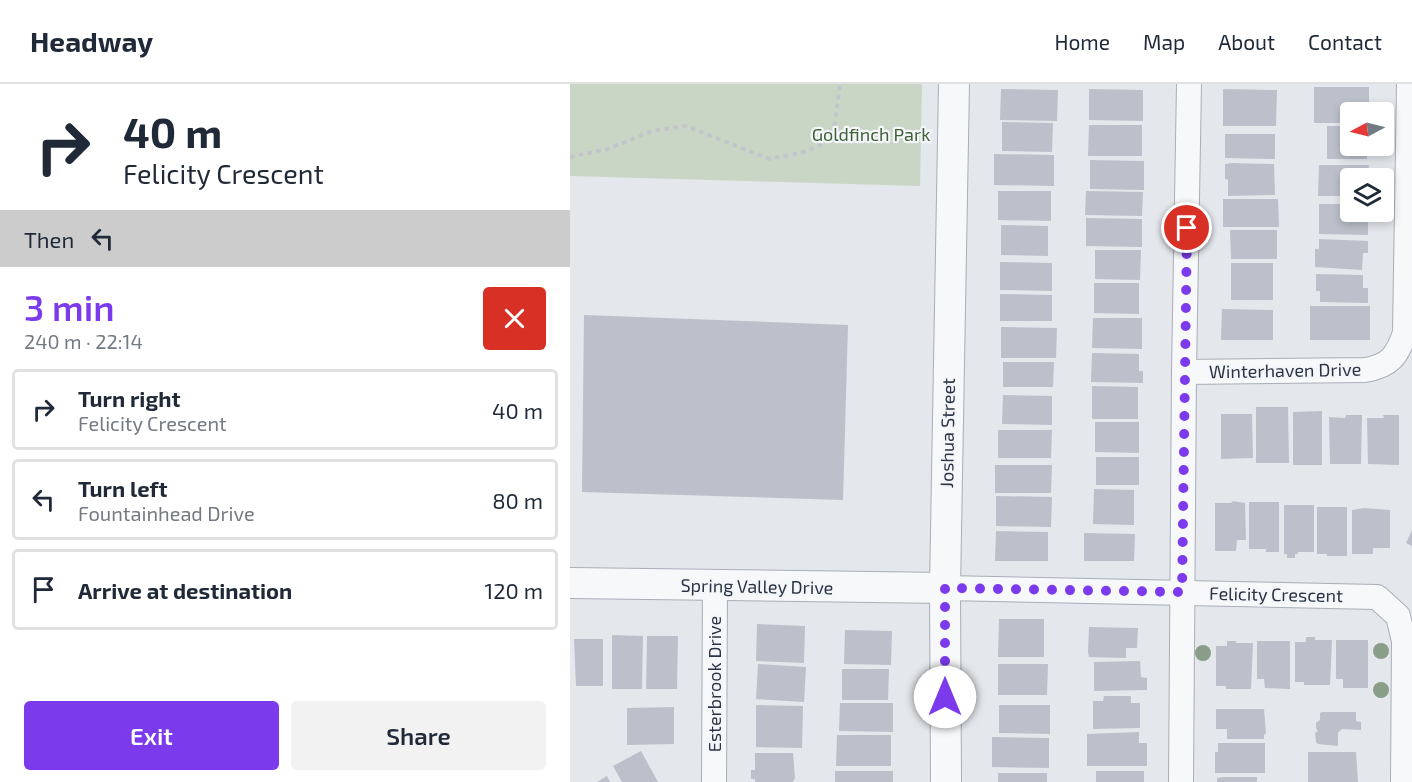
<!DOCTYPE html>
<html lang="en">
<head>
<meta charset="utf-8">
<style>
  body { margin:0; font-family:"Exo 2",sans-serif; background:#f2f2f3; color:#1f2937; height:100vh; display:flex; flex-direction:column; font-size:22px; white-space:nowrap }
  * { box-sizing:border-box; margin:0 }
  p { font-size:20px; color:#747a83 }
  .icon { flex:none; width:33px; height:33px; fill:none; stroke:currentColor; stroke-width:2; stroke-linecap:round; stroke-linejoin:round }
  .map { position:relative; flex:1; overflow:hidden }
  .drawer { display:flex; flex-direction:column; background:#fff; width:570px }
  .drawer>* { flex:none }
  .banner { background:#fff; color:#1f2937; overflow:hidden }
  .needle { width:39px; rotate:263deg }
  .controls { position:absolute; left:770px; top:18px; display:grid; gap:12px }
  .controls a { display:grid; place-items:center; width:54px; height:54px; border-radius:6px; background:#fff; box-shadow:0 3px 9px #0003; font-size:30px }
  .pin { position:absolute; display:grid; place-items:center; width:51px; height:51px; color:#fff; margin:-26px; border:3px solid #fff; border-radius:50%; box-shadow:0 2px 6px #0007 }
  .me { position:absolute; width:66px; margin:-33px; rotate:0deg; stroke-linejoin:round; filter:drop-shadow(0 0 4px #0008) }
  .turn { display:flex; align-items:center; gap:21px; height:126px; padding:0 24px; font-size:27px }
  .turn .icon { width:78px; height:78px; stroke-width:2.5 }
  .turn b { display:block; font-size:42px; line-height:51px }
  .then { display:flex; align-items:center; height:57px; padding:0 24px; background:#0003; gap:12px; font-size:22px }
  .round { display:grid; place-items:center; flex:none; width:63px; height:63px; border-radius:6px; background:#f2f2f3 }
  .headline { display:flex; align-items:center; justify-content:space-between; height:102px; padding:0 24px }
  h1 { font-size:36px; font-weight:600; line-height:45px; color:#7c3aed }
  .cta { display:flex; gap:12px; margin-top:auto; padding:12px 24px }
  .cta a { flex:1; height:69px; border-radius:6px; background:#7c3aed; color:#fff; font-size:24px; font-weight:600; line-height:69px; text-align:center }
  .cta a+a { background:#f2f2f3; color:#1f2937 }
  ul { padding:0; list-style:none }
  li { display:flex; align-items:center; gap:18px; height:81px; margin:0 12px 9px; padding:0 12px; border:3px solid #e0e1e3; border-radius:6px }
  li div { flex:1 }
  li b { display:block; font-size:22px }
  li em { font-style:normal }
  header { display:flex; align-items:center; gap:36px; box-sizing:border-box; height:84px; padding:0 30px; background:#fff; border-bottom:2px solid #e0e1e3 }
  header strong { font-size:28px }
  nav { display:flex; gap:33px; margin-inline-start:auto; font-size:21px }
  main { display:flex; flex:1; min-height:0 }
  .map>svg:first-child { display:block }
  .green { fill:#c9d6c5 }
  .building { fill:#bbc0ca }
  .lines { fill:none; stroke-linecap:round; stroke-linejoin:round }
  .minor-casing { stroke:#a9aeb7; stroke-width:26 }
  .tertiary-casing { stroke:#a9aeb7; stroke-width:32 }
  .path { stroke:#c2c5cb; stroke-width:4; stroke-dasharray:4.5 4.5; stroke-linecap:butt }
  .minor { stroke:#f7f8fa; stroke-width:24 }
  .tertiary { stroke:#f7f8fa; stroke-width:30 }
  .tree { fill:#899d89 }
  .route { stroke:#7c3aed; stroke-width:10; stroke-dasharray:0 18 }
  .labels { text-anchor:middle; dominant-baseline:central; stroke-width:4.5; stroke-linejoin:round; paint-order:stroke }
  .park-label { font-size:18px; fill:#3f6138; stroke:#f4f6f9 }
  .street-label { font-size:18px; fill:#2b3445; stroke:#f4f6f9 }
</style>
</head>
<body>
<header>
<strong>Headway</strong>
<nav><a>Home</a><a>Map</a><a>About</a><a>Contact</a></nav>
</header>
<main>
<section class="drawer">
<div class="banner">
<div class="turn"><svg class="icon" aria-label="right" viewBox="0 0 24 24"><path d="M7 20v-9h11M14 6l5 5-5 5"/></svg><div><b>40 m</b>Felicity Crescent</div></div>
<div class="then">Then<svg class="icon" aria-label="left" viewBox="0 0 24 24"><path d="M17 20v-9H6M10 6l-5 5 5 5"/></svg></div>
</div>
<div class="headline"><div><h1>3 min</h1><p>240 m · 22:14</p></div><a class="round" style="background:#d93025;color:#fff"><svg class="icon" aria-label="close" viewBox="0 0 24 24"><path d="M6 6l12 12M18 6L6 18"/></svg></a></div>
<ul>
<li><svg class="icon" aria-label="right" viewBox="0 0 24 24"><path d="M7 20v-9h11M14 6l5 5-5 5"/></svg><div><b>Turn right</b><p>Felicity Crescent</p></div><em>40 m</em></li>
<li><svg class="icon" aria-label="left" viewBox="0 0 24 24"><path d="M17 20v-9H6M10 6l-5 5 5 5"/></svg><div><b>Turn left</b><p>Fountainhead Drive</p></div><em>80 m</em></li>
<li><svg class="icon" aria-label="arrive" viewBox="0 0 24 24"><path d="M6 21V4h12l-3 4 3 4H6"/></svg><div><b>Arrive at destination</b></div><em>120 m</em></li>
</ul>
<div class="cta"><a>Exit</a><a>Share</a></div>
</section>
<div class="map">
<svg width="842" height="698" viewBox="0 0 842 698">
  <rect width="100%" height="100%" fill="#e4e7ec"/>
  <!-- green -->
  <polygon class="green" points="0,0 352,0 350,102 0,92"/>
  <!-- building -->
  <g class="building">
    <polygon points="744,3 799,3 799,28 780,28 780,39 744,39"/>
    <polygon points="431,5 488,6 487,37 430,36"/>
    <polygon points="519,5 573,6 573,37 519,36"/>
    <polygon points="653,5 707,6 706,42 653,42"/>
    <polygon points="432,38 483,39 482,68 432,67"/>
    <polygon points="519,41 572,41 572,72 518,72"/>
    <polygon points="757,42 780,42 780,62 797,62 797,75 757,75"/>
    <polygon points="655,50 705,50 705,75 655,74"/>
    <polygon points="424,70 484,71 484,102 424,101"/>
    <polygon points="520,76 574,77 574,106 520,105"/>
    <polygon points="661,79 704,80 705,111 658,112 658,96 655,95 655,80"/>
    <polygon points="749,81 799,81 797,94 780,94 780,114 774,114 774,112 748,112"/>
    <polygon points="428,107 481,107 481,137 428,136"/>
    <polygon points="516,107 573,108 572,132 515,131"/>
    <polygon points="653,115 708,115 709,143 653,143"/>
    <polygon points="773,118 780,118 780,128 794,128 794,136 798,136 798,151 749,150 749,120 773,120"/>
    <polygon points="516,134 572,135 572,163 516,162"/>
    <polygon points="431,141 478,142 478,172 431,171"/>
    <polygon points="660,146 707,146 707,175 661,175"/>
    <polygon points="749,155 798,157 798,169 793,169 792,186 745,183 745,165 749,165"/>
    <polygon points="525,166 571,166 570,196 525,195"/>
    <polygon points="430,178 482,179 482,207 430,206"/>
    <rect x="661" y="179" width="42" height="37"/>
    <polygon points="746,190 793,191 793,204 798,204 798,219 750,218 750,207 746,207"/>
    <polygon points="524,199 569,199 569,230 524,229"/>
    <polygon points="430,210 482,211 482,237 430,237"/>
    <rect x="740" y="222" width="60" height="34"/>
    <polygon points="652,225 703,226 703,256 651,256"/>
    <polygon points="14,231 278,241 273,416 12,408"/>
    <polygon points="523,234 572,234 572,265 522,264"/>
    <polygon points="431,243 487,244 486,274 431,274"/>
    <polygon points="522,269 569,270 569,287 573,287 573,299 521,298"/>
    <polygon points="433,278 484,278 483,303 433,303"/>
    <polygon points="522,302 568,303 568,335 522,335"/>
    <polygon points="433,311 482,312 482,341 432,340"/>
    <polygon points="686,323 718,323 719,379 686,379"/>
    <polygon points="752,327 752,381 723,381 723,328"/>
    <polygon points="651,330 682,330 683,374 651,375"/>
    <polygon points="776,331 792,331 791,380 760,380 759,333 775,334"/>
    <polygon points="813,331 829,331 829,381 798,380 797,334 814,334"/>
    <polygon points="525,338 569,338 569,369 525,368"/>
    <polygon points="428,346 482,346 481,374 428,374"/>
    <rect x="526" y="373" width="43" height="28"/>
    <polygon points="425,381 482,381 481,409 425,409"/>
    <polygon points="524,405 564,406 564,441 523,440"/>
    <polygon points="426,412 482,413 481,443 426,442"/>
    <polygon points="663,417 675,419 676,456 667,456 666,467 645,467 645,419 661,419"/>
    <polygon points="679,418 709,418 709,468 696,468 696,465 679,465"/>
    <polygon points="714,421 744,421 744,468 728,468 728,470 725,470 725,474 717,474 717,470 714,470"/>
    <polygon points="747,423 777,423 777,472 757,472 757,470 747,470"/>
    <polygon points="794,424 820,426 820,464 803,464 803,470 782,470 782,426"/>
    <polygon points="842,446 842,462 836,459"/>
    <polygon points="426,447 478,448 478,477 425,477"/>
    <polygon points="514,449 565,450 564,477 514,477"/>
    <polygon points="429,535 474,535 474,573 428,573"/>
    <polygon points="187,540 235,542 234,579 186,577"/>
    <polygon points="519,543 568,544 567,564 556,564 556,574 519,573 518,568"/>
    <polygon points="275,546 322,547 321,581 274,580"/>
    <polygon points="42,551 73,552 72,605 42,605"/>
    <polygon points="77,552 108,552 107,605 76,605"/>
    <polygon points="736,553 745,553 745,556 762,556 760,601 734,601 734,598 725,598 725,558 736,558"/>
    <polygon points="4,555 33,555 33,602 6,602"/>
    <polygon points="766,556 798,556 798,604 773,604 773,595 766,595"/>
    <polygon points="657,557 666,557 666,559 683,559 681,605 656,605 656,602 646,602 646,562 657,562"/>
    <polygon points="687,557 720,557 720,605 695,604 694,595 687,595"/>
    <polygon points="570,577 571,593 577,594 577,606 524,607 524,578"/>
    <polygon points="188,580 236,583 234,618 186,615"/>
    <polygon points="428,580 478,580 477,611 428,611"/>
    <polygon points="272,585 319,585 318,616 272,616"/>
    <polygon points="534,612 561,612 561,619 570,619 570,644 523,645 523,617 533,617"/>
    <polygon points="270,619 323,619 323,648 269,647"/>
    <polygon points="186,621 233,622 232,664 186,663"/>
    <polygon points="429,621 480,621 480,650 429,649"/>
    <polygon points="104,623 104,660 57,661 57,624"/>
    <polygon points="646,625 694,625 696,649 694,651 694,655 657,655 657,645 646,645"/>
    <polygon points="752,628 786,628 786,637 791,638 791,646 772,645 768,649 768,662 748,660 746,658 745,649 748,647 746,644 746,639 750,636 750,629"/>
    <polygon points="569,648 569,659 577,659 577,682 517,682 517,650"/>
    <polygon points="267,651 321,651 321,682 266,682"/>
    <polygon points="422,653 479,654 479,684 422,683"/>
    <polygon points="648,659 695,659 695,689 645,689 645,668 648,668"/>
    <polygon points="71,667 88,698 52,698 43,682"/>
    <polygon points="738,668 786,668 788,698 738,698"/>
    <polygon points="185,669 223,669 225,694 223,698 185,698 185,695 181,695 181,686 185,686"/>
    <rect x="265" y="687" width="58" height="11"/>
    <rect x="526" y="687" width="48" height="11"/>
    <rect x="428" y="689" width="49" height="9"/>
    <polygon points="37,692 40,698 27,698"/>
    <polygon points="653,693 687,693 687,698 647,698 647,694"/>
  </g>
  <g class="lines">
    <defs>
      <g id="minor">
        <path d="M614,288L795,286C820,282 827,272 835,249L839,0"/>
        <polyline points="375,504 807,513 828,532 834,557 833,698"/>
        <polyline points="144,698 145,501"/>
        <polyline points="611,698 614,288 619,0"/>
      </g>
      <g id="tertiary">
        <polyline points="0,499 375,504"/>
        <polyline points="376,698 375,504 384,0"/>
      </g>
    </defs>
    <!-- minor casing -->
    <use href="#minor" class="minor-casing"/>
    <!-- tertiary casing -->
    <use href="#tertiary" class="tertiary-casing"/>
    <!-- path -->
    <polyline class="path" points="0,73 38,65 82,47 116,42 199,75 231,69 255,59 265,39 270,0"/>
    <!-- minor -->
    <use href="#minor" class="minor"/>
    <!-- tertiary -->
    <use href="#tertiary" class="tertiary"/>
  </g>
  <!-- trees -->
  <g class="tree">
    <circle cx="811" cy="567" r="8"/>
    <circle cx="633" cy="569" r="8"/>
    <circle cx="811" cy="606" r="8"/>
  </g>
  <g class="lines">
    <!-- route -->
    <polyline class="route" points="375,613 375,504 612,508 617,144"/>
  </g>
  <g class="labels">
    <!-- park labels -->
    <g class="park-label">
      <text x="301" y="50">Goldfinch Park</text>
    </g>
    <!-- street labels -->
    <g class="street-label">
      <text transform="translate(715 286) rotate(-1)">Winterhaven Drive</text>
      <text transform="translate(377 349) rotate(-89)">Joshua Street</text>
      <text transform="translate(187 502) rotate(1)">Spring Valley Drive</text>
      <text transform="translate(706 510) rotate(1)">Felicity Crescent</text>
      <text transform="translate(144 600) rotate(-90)">Esterbrook Drive</text>
    </g>
  </g>
</svg>
<div class="controls">
<a><svg class="needle" viewBox="-14 -14 28 28"><path d="M0-13l5 13h-10z" fill="#e53935"/><path d="M0 13l5-13h-10z" fill="#747a83"/></svg></a>
<a><svg class="icon" aria-label="layers" viewBox="0 0 24 24"><path d="M12 4l9 5-9 5-9-5zM3 14l9 5 9-5"/></svg></a>
</div>
<div class="pin" style="left:617px;top:144px;background:#d93025"><svg class="icon" aria-label="arrive" viewBox="0 0 24 24"><path d="M6 21V4h12l-3 4 3 4H6"/></svg></div>
<svg class="me" style="left:375px;top:613px" viewBox="-20 -20 40 40"><circle r="19" fill="#fff"/><path d="M0-13L10 11 0 6-10 11z" fill="#7c3aed"/></svg>
</div>
</main>
</body>
</html>
